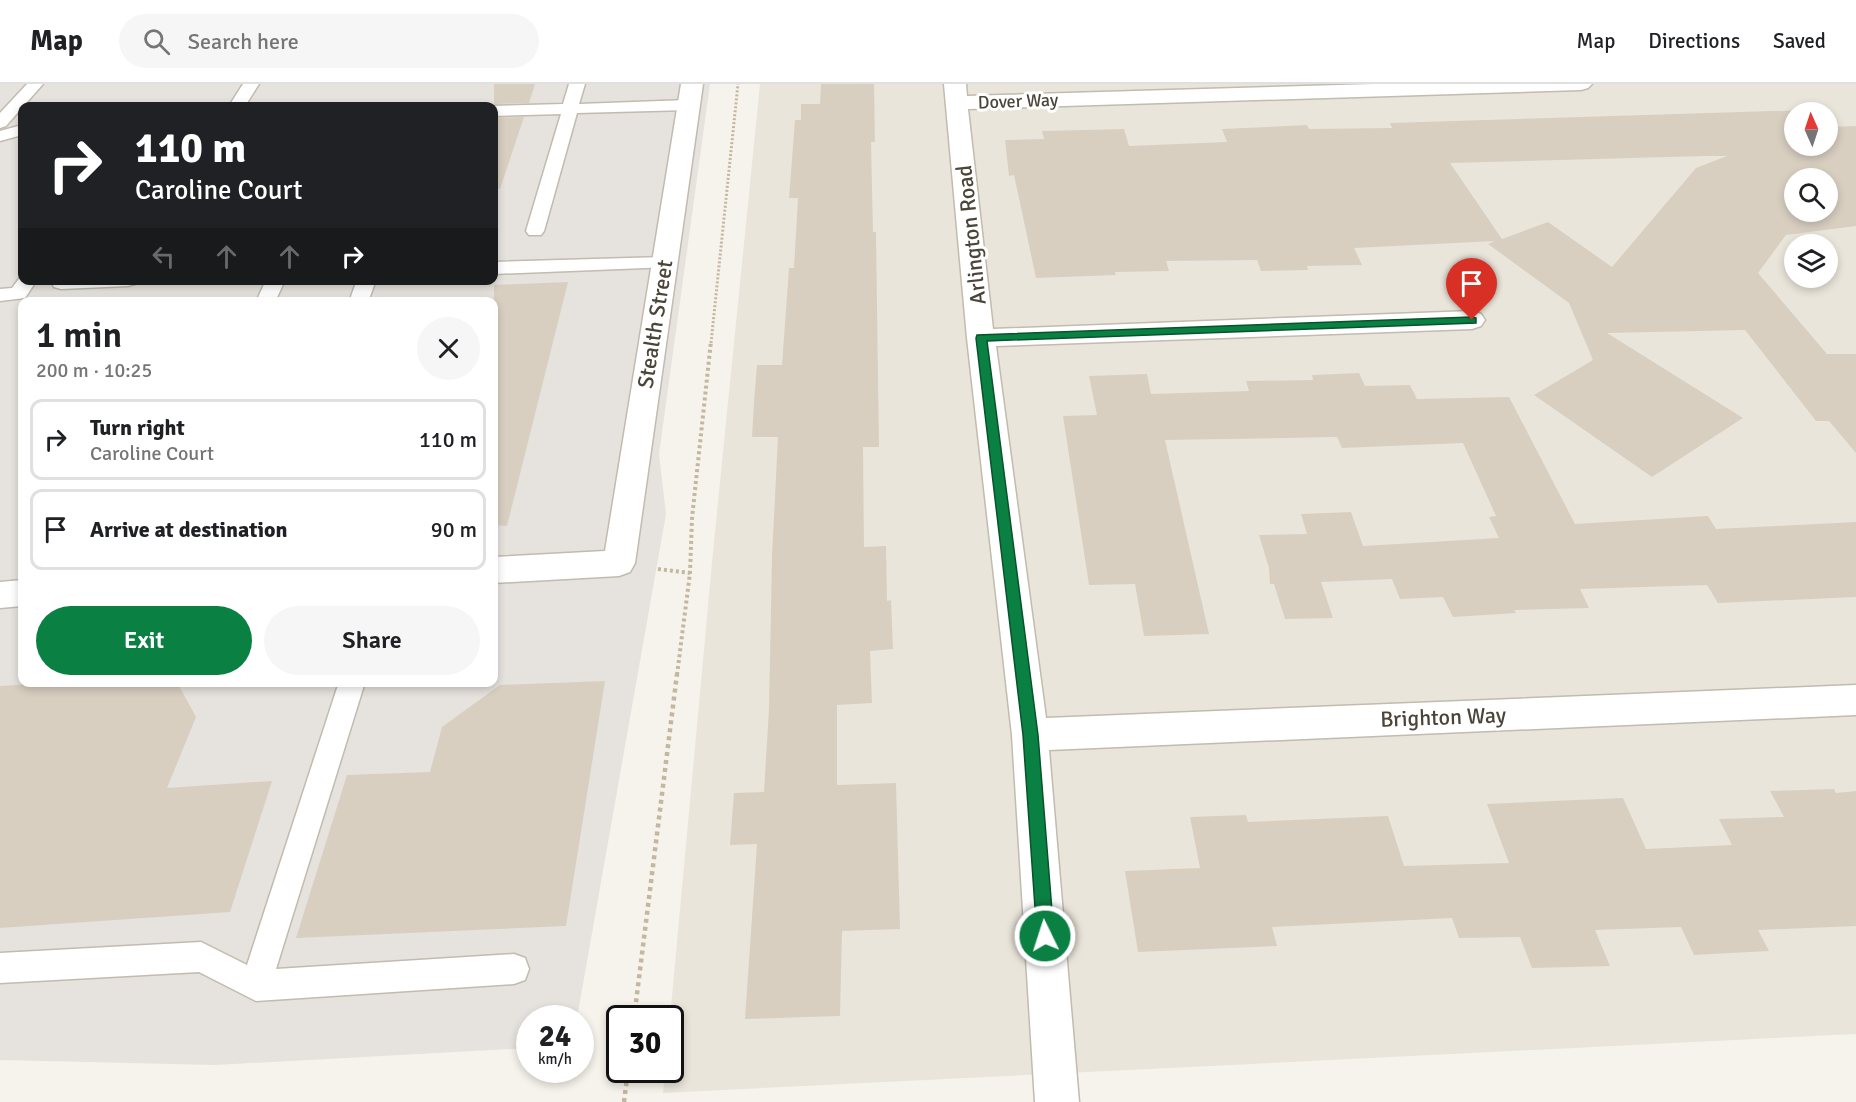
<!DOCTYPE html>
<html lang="en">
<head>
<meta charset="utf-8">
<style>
  body { margin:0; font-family:Signika,sans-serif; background:#f6f6f6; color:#202124; height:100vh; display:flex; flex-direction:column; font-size:22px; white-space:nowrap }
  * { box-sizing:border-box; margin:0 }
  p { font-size:20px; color:#757577 }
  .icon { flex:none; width:33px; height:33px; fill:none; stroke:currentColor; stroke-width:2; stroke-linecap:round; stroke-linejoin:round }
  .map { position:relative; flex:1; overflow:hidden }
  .drawer { position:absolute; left:18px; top:213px; width:480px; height:390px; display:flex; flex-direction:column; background:#fff; border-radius:12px; box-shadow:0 3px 9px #0003 }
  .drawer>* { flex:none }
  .top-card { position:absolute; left:18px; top:18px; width:480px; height:183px; border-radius:12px; box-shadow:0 3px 9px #0003; background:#202124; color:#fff; overflow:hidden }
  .needle { width:39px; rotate:357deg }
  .tools { position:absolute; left:1784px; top:18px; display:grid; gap:12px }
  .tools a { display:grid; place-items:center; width:54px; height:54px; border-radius:50%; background:#fff; box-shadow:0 3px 9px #0003; font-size:30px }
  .speed { position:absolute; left:516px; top:921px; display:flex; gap:12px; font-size:30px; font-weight:700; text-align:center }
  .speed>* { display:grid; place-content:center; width:78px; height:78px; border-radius:50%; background:#fff; box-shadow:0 3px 9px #0003; line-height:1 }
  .speed small { font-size:15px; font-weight:400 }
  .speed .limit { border:3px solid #111; border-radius:9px; background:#fff; color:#111 }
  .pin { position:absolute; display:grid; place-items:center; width:51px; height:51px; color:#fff; margin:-62px -26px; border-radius:50% 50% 50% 0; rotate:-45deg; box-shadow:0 0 6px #0007 }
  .pin .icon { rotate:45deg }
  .me { position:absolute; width:66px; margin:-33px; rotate:356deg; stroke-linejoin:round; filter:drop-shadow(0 0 4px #0008) }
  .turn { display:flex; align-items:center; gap:21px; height:126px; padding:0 18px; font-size:27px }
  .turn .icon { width:78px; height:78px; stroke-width:2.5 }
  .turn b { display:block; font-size:42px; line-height:51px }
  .lanes { display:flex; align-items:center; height:57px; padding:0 18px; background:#0003; justify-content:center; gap:30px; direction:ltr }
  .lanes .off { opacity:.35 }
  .round { display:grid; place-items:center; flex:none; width:63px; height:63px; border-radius:32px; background:#f6f6f6 }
  .overview { display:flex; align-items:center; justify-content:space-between; height:102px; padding:0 18px }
  h1 { font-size:36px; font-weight:600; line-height:45px }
  .cta { display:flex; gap:12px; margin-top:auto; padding:12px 18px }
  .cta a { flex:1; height:69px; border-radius:36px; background:#0b8043; color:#fff; font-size:24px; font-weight:600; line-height:69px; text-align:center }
  .cta a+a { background:#f6f6f6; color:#202124 }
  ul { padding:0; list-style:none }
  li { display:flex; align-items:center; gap:18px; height:81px; margin:0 12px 9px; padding:0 6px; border:3px solid #e0e0e0; border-radius:12px }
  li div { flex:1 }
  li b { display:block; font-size:22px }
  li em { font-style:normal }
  header { display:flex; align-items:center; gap:36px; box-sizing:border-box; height:84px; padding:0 30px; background:#fff; border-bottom:2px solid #e0e0e0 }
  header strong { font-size:28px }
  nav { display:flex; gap:33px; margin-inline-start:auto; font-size:21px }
  .search { width:420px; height:54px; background:#f6f6f6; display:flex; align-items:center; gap:15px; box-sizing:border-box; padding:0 21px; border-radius:33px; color:#757577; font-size:22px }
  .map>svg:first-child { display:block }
  .residential { fill:#eae5da; fill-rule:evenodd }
  .industrial { fill:#e6e2dd; fill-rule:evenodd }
  .building { fill:#d8cfc1; fill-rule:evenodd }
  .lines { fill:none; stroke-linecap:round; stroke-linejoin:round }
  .service-casing { stroke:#c2bbae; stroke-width:3 }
  .minor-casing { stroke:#c2bbae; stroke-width:3 }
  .path-far2 { stroke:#c4b79f; stroke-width:3; stroke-dasharray:2 2; stroke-linecap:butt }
  .path-far1 { stroke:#c4b79f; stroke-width:4; stroke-dasharray:3 3; stroke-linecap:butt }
  .path { stroke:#c4b79f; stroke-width:4.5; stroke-dasharray:4 4; stroke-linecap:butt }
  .service { fill:#fff; fill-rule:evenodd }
  .minor { fill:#fff; fill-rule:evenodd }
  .route { fill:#0b8043; stroke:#07532c; stroke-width:1.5 }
  .labels { text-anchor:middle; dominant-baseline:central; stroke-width:6; stroke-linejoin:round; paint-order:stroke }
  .far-street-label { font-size:18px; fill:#4b4439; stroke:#fff }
  .street-label { font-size:22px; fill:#4b4439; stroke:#fff }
</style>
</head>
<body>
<header>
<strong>Map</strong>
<div class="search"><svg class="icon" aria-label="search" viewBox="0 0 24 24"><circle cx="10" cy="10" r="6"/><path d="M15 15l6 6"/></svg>Search here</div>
<nav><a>Map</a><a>Directions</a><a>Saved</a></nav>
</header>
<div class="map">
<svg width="1856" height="1018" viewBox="0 0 1856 1018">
  <rect width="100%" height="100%" fill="#f6f3ec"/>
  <!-- residential -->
  <path class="residential" d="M760,0H1856V950L663,1009L665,986H670V934L713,468ZM1794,28H1827V62H1794ZM1794,94H1827V128H1794ZM1794,160H1827V194H1794Z"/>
  <!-- industrial -->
  <path class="industrial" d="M0,0H710L659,370L666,430L577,934H530L529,964L215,981L0,976ZM22,22H494V196H22ZM22,218H494V598H22Z"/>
  <!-- building -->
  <g class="building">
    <polygon points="494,0 535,0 529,19 494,20"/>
    <polygon points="821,0 874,0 875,58 871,58 873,148 876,148 879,363 863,363 864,463 886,462 887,517 891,516 893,565 870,567 872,619 837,621 837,701 896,699 900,845 842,847 840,932 745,935 757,760 730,761 734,709 764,708 769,625 772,472 778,353 752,353 754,317 757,281 782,281 789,184 794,184 798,114 789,114 795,36 801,36 801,20 820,20"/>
    <path d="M1808,26L1810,28H1794V62H1827V43L1856,42V142L1786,151L1758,189L1827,270H1856V369L1829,337H1816L1745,246L1607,249L1743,334L1652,393L1534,311L1593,276L1569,219L1488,160L1495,157L1354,164L1362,181L1307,182L1308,186L1261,187L1257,176L1166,177L1169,187L1115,188L1116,191L1036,194L1014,91L1009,92L1005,56L1044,55L1042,47L1124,45L1129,62L1227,58L1222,45L1307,41L1309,45L1392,44L1390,39ZM1706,72H1727L1696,84L1612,183L1548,138L1502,155L1450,79ZM1794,94H1827V128H1794Z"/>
    <polygon points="524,33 500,105 494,104 494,34"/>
    <polygon points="568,198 507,442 494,441 494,201"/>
    <polygon points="1359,289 1365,302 1410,301 1417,315 1509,313 1575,440 1708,432 1716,445 1856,438 1856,513 1718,519 1707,501 1580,505 1589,524 1514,526 1516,529 1453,533 1443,513 1400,515 1392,495 1321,498 1333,534 1285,535 1274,500 1270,500 1269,484 1259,451 1307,450 1301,430 1351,428 1363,462 1499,454 1489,433 1496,432 1463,359 1342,364 1337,353 1165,356 1209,550 1144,552 1135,500 1089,501 1063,332 1097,331 1089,292 1147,290 1151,310 1249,307 1246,297 1313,296 1312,291"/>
    <polygon points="605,597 566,842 296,854 347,691 430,688 442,643 500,601"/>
    <polygon points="65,598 177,598 196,633 167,704 272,697 230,828 0,844 0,602"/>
    <polygon points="1834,705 1836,709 1856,707 1856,842 1758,846 1769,867 1694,871 1681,843 1595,846 1610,882 1532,884 1520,853 1459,854 1452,834 1272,843 1277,862 1138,868 1125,787 1200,784 1190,733 1246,731 1248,738 1388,732 1404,782 1509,779 1487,720 1623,714 1646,765 1732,761 1719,735 1784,733 1770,707"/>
  </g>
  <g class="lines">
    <defs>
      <g id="service">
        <polygon points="27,0 43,0 6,42 0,44 0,29"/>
        <polygon points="243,0 259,0 245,22 229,22"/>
        <polygon points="569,0 585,0 579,20 688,16 696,21 688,26 577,29 544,147 541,151 529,151 526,147 561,30 494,32 493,22 563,20"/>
        <polygon points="22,41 22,51 0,57 0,47"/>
        <polygon points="664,173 670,175 673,179 670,183 494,190 494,178"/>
        <polygon points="21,192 22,196 37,196 25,214 0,217 0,205 12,204"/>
        <polygon points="53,196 137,196 135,200 128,202 61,205 54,203 52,199"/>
        <polygon points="266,196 285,196 275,218 256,218"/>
        <polygon points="357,196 376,196 368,218 349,218"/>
        <polygon points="339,598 365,598 276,885 514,870 525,874 529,885 525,896 514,900 256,917 199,888 0,899 0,869 201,858 247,881"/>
      </g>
      <g id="minor">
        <polygon points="681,0 703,0 635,479 630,488 619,492 494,499 494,473 605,467"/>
        <polygon points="944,0 966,0 967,12 1373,0 1592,0 1588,4 1581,6 968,25 993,245 1472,227 1481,230 1485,236 1481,242 1472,245 996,262 1046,634 1856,601 1856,631 1049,666 1079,1018 1035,1018 1012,651 967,254"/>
        <polygon points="22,496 22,522 0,524 0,498"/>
      </g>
    </defs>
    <!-- service casing -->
    <use href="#service" class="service-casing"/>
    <!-- minor casing -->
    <use href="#minor" class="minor-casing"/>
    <!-- path-far2 -->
    <polyline class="path-far2" points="711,259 738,0"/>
    <!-- path-far1 -->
    <g class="path-far1">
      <polyline points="658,485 690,489"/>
      <polyline points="677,591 690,489 692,434 711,257"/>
    </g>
    <!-- path -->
    <g class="path">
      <polyline points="634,934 677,590"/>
      <polyline points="624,1018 628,986"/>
    </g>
    <!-- service -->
    <use href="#service" class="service"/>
    <!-- minor -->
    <use href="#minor" class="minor"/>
  </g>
  <!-- route -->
  <polygon class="route" points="1472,233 1476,234 1476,239 987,257 1038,651 1054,852 1051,858 1045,860 1039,858 1037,852 1023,651 976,254 977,251"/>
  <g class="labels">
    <!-- far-street labels -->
    <g class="far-street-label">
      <text transform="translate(1018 17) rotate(-2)">Dover Way</text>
    </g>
    <!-- street labels -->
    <g class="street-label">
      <text transform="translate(971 151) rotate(-96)">Arlington Road</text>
      <text transform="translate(655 240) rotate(-81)">Stealth Street</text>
      <text transform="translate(1443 633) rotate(-2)">Brighton Way</text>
    </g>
  </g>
</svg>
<div class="tools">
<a><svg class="needle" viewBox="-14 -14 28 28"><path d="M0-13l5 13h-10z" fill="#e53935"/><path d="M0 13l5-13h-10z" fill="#757577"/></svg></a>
<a><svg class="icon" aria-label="search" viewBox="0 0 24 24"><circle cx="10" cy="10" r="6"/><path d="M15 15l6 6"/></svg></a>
<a><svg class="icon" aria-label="layers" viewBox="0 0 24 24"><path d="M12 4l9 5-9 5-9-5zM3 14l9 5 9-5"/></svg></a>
</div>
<div class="speed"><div>24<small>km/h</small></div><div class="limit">30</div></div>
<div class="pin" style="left:1472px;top:236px;background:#d93025"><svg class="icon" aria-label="arrive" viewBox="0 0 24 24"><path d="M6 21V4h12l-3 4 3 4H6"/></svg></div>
<svg class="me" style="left:1045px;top:852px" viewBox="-20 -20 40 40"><circle r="17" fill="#0b8043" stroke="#fff" stroke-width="3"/><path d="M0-11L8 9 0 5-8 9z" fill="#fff"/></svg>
<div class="top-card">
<div class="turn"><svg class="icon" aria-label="right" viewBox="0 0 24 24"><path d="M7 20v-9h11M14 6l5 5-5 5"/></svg><div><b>110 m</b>Caroline Court</div></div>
<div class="lanes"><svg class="icon off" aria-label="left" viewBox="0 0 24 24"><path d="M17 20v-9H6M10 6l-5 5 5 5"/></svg><svg class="icon off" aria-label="ahead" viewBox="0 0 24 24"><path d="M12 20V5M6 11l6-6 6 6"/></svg><svg class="icon off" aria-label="ahead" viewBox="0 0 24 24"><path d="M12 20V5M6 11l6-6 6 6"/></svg><svg class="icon" aria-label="right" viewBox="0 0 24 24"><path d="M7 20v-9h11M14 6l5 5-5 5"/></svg></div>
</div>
<section class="drawer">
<div class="overview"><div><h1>1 min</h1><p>200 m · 10:25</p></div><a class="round"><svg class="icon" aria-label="close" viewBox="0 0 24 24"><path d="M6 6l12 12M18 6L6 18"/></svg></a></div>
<ul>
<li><svg class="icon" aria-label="right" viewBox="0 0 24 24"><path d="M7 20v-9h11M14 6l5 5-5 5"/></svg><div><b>Turn right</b><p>Caroline Court</p></div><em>110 m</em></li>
<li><svg class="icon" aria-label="arrive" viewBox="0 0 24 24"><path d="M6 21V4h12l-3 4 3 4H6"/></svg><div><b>Arrive at destination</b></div><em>90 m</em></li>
</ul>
<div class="cta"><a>Exit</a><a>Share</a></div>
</section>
</div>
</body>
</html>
